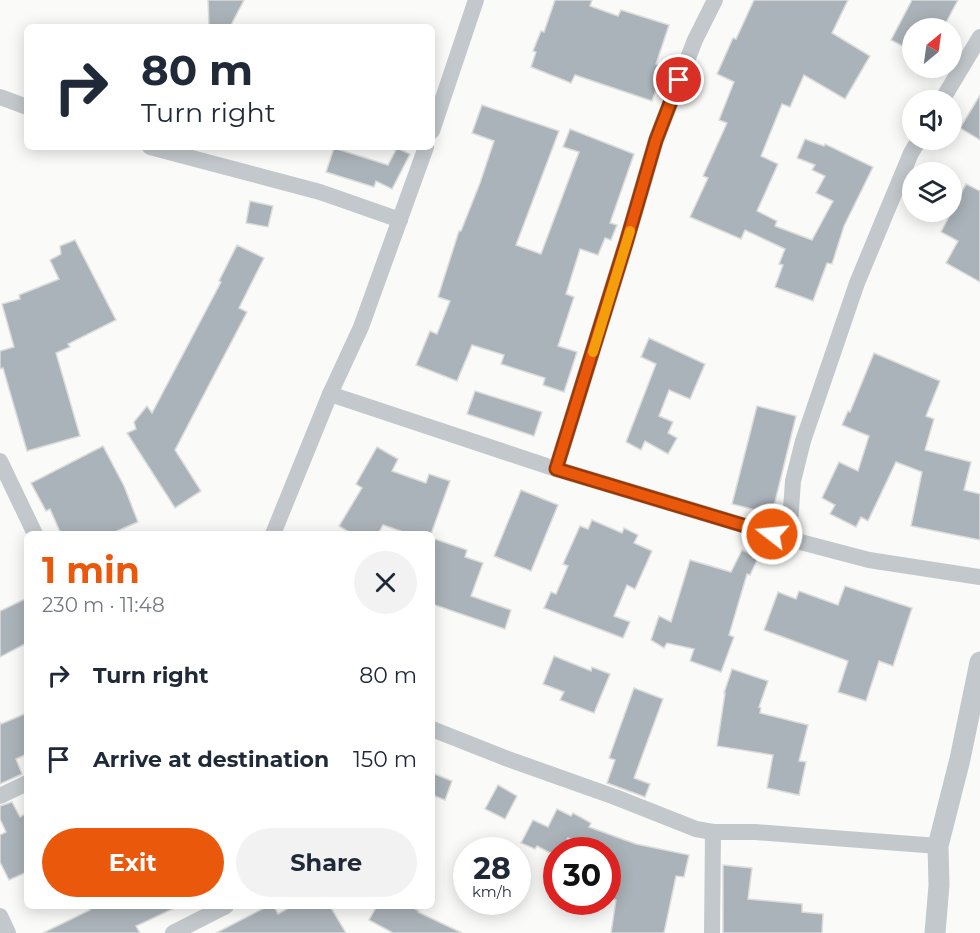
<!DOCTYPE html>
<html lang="en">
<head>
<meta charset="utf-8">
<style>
  body { margin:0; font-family:Montserrat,sans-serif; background:#f2f2f3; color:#1f2937; height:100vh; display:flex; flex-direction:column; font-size:22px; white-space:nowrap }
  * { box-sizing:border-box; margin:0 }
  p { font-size:20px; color:#747a83 }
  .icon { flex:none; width:33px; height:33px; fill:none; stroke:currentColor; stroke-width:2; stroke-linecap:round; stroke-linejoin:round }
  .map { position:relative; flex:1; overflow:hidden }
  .side { position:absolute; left:24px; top:531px; width:411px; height:378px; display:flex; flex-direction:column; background:#fff; border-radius:9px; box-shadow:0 3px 15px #0003 }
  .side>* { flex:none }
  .top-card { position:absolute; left:24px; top:24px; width:411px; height:126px; border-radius:9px; box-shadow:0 3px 15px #0003; background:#fff; color:#1f2937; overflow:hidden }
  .needle { width:39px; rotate:29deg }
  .buttons { position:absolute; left:902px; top:18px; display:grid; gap:12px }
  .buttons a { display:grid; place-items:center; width:60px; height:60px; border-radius:50%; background:#fff; box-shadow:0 3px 15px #0003; font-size:30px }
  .speed { position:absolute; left:453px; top:837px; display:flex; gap:12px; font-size:30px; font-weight:700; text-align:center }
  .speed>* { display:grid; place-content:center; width:78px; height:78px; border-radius:50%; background:#fff; box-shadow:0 3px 15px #0003; line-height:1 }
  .speed small { font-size:15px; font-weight:400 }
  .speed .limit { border:9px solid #d22; background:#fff; color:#111 }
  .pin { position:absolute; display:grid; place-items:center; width:51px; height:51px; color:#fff; margin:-26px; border:3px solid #fff; border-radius:50%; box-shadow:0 2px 6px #0007 }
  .me { position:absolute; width:66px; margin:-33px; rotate:286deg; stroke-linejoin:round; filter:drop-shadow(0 0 4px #0008) }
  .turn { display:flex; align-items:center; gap:21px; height:126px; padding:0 18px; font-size:27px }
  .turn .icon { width:78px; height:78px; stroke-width:2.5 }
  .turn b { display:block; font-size:42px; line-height:51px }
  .round { display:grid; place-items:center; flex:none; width:63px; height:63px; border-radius:32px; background:#f2f2f3 }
  .head { display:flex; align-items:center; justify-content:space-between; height:102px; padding:0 18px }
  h1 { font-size:36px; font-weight:700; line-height:45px; color:#ea580c }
  .button { display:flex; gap:12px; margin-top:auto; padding:12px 18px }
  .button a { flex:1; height:69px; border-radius:36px; background:#ea580c; color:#fff; font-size:24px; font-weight:700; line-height:69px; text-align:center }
  .button a+a { background:#f2f2f3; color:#1f2937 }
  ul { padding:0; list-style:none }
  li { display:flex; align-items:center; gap:18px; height:84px; padding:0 18px }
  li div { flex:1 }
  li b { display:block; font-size:22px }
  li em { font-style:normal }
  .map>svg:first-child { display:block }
  .building { fill:#aab3b9; stroke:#dcdcda; stroke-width:1.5 }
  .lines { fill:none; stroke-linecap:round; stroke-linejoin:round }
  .minor { stroke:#c3c8cc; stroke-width:16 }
  .tertiary { stroke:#c3c8cc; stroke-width:21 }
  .route-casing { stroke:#983908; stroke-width:15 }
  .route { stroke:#ea580c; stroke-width:10 }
  .slow { stroke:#f59e0b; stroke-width:10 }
</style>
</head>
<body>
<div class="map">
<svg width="980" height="933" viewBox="0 0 980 933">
  <rect width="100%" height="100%" fill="#fafaf8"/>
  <!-- building -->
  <g class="building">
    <polygon points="208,0 244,0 230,27 209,27"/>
    <polygon points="555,0 592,0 590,6 618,16 621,10 669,25 656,64 664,67 652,101 575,75 571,83 531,67 536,52 533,51 541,31 544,32"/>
    <polygon points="754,0 848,0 832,33 870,56 845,99 804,75 790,107 782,104 761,156 778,164 757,211 777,221 775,226 812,240 833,201 816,193 825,176 812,170 815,165 797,158 805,139 824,146 825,144 873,167 844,226 832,264 827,263 813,301 775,287 783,265 779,264 785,249 745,230 741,239 690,217 708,178 703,176 727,123 719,120 734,82 717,74 733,38 736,39"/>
    <polygon points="912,0 958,0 943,28 912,28 912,51 891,40"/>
    <polygon points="980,95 980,140 960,128"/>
    <polygon points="482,105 559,131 516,245 541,254 579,152 563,147 570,129 634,154 610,223 617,225 611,240 605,238 598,255 580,249 566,294 574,297 558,346 577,352 564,392 543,385 545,378 501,364 504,355 472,345 457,381 416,365 430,331 437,334 450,301 438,297 459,231 461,231 480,183 494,141 472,133"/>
    <polygon points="334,148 388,165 397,148 410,154 392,189 376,181 374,187 326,172"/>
    <polygon points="966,184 980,191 980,282 946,263 958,241 941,232"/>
    <polygon points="250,201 273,206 268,227 246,223"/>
    <polygon points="75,240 116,320 68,344 70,347 56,353 80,436 27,451 3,368 0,369 0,351 14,347 2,304 20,299 19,295 59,279 50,260 61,254 60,246"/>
    <polygon points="237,245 264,258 239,308 247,312 175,450 201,491 175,508 127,433 136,429 134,422 147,406 152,413 221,282 219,281"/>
    <polygon points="649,338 705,364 690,399 669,390 659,416 673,422 668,433 677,438 668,454 645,441 641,450 626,442 656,364 641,357"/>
    <polygon points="874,353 940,381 926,416 934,419 925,450 971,462 964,490 980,494 980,540 911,526 922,472 896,462 868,521 861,517 856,527 830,514 835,505 822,498 839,462 858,471 869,436 842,425 848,411 850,412"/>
    <polygon points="475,391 542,412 534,436 467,414"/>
    <polygon points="757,406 796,416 772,514 732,504"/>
    <polygon points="103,446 124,486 138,522 110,534 61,534 50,509 46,511 31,483"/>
    <polygon points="377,447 398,459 392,471 426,483 429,474 450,481 431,534 409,534 383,525 378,534 352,534 339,526 362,488 356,484"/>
    <polygon points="521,490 558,505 531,571 494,556"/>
    <polygon points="592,520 622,533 624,528 638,535 634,543 652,551 635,589 627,585 614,616 630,622 623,638 544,608 551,592 556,594 568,566 563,564 580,526 588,529"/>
    <polygon points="432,538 467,550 465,557 483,563 471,596 511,610 505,629 432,604"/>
    <polygon points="742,550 758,558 750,575 747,574 729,635 734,637 721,672 690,661 694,649 667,643 664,648 651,640 659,616 671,622 690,560 731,572"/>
    <polygon points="845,586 912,608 893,666 879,661 866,701 838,692 848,661 764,630 778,592 796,599 799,591 838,605"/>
    <polygon points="27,598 27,643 0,657 0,611"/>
    <polygon points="554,656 591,671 592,667 610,674 594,713 560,700 564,692 543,684"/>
    <polygon points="732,669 768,681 759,707 761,708 760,713 808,725 799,761 806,762 799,795 767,788 773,755 717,746 725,693 724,693"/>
    <polygon points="634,688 663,699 634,778 650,784 645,797 607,783 615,760 609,758"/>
    <polygon points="27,713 27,754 16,759 22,774 0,784 0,722 1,724"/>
    <polygon points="432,773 452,781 445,800 432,795"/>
    <polygon points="498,785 517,796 505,819 485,809"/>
    <polygon points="12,802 20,817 27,813 27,872 9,880 0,862 0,835 6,832 0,819 0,806"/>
    <polygon points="557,809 571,816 573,813 591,823 589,827 636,844 689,855 684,877 676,876 664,933 611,933 616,900 608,897 608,850 591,850 568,838 561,850 556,850 556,856 537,846 535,849 521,843 533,820 548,827"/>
    <polygon points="723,865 752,868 748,899 802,904 802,912 823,914 822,933 723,933"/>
    <polygon points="88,906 179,906 136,926 140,933 43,933 90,910"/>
    <polygon points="268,906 274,906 278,914 292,906 330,906 346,933 216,933"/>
    <polygon points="377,906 410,906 419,911 418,912 462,933 393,933 369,920"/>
  </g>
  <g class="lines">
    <!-- minor -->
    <g class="minor">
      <polyline points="0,97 27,107"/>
      <polyline points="942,100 980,37"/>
      <polyline points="432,131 476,0"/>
      <polyline points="150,147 320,192 400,220"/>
      <polyline points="330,394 556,469 789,539 869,560 980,577"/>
      <polyline points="0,461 35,534"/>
      <polyline points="556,469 626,243 656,140 695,40 715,0"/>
      <polyline points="273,534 330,394 361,327 426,147"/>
      <polyline points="789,539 793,481 803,441 857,283 911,153 919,140"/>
      <polyline points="432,729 508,759 615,797 696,829 713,832 755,832 938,846"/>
      <polyline points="0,796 27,783"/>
      <polyline points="0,916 8,933"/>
      <polyline points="173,933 226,906"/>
      <polyline points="712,933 713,832"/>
    </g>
    <!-- tertiary -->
    <polyline class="tertiary" points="935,933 939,885 938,846 960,759 980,662"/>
  </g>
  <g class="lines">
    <defs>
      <polyline id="route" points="679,80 656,140 626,243 556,469 772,534"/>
    </defs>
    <!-- route casing -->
    <use href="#route" class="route-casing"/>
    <!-- route -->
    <use href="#route" class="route"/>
    <!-- slow -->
    <polyline class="slow" points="593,352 630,231"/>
  </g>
</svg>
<div class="buttons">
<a><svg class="needle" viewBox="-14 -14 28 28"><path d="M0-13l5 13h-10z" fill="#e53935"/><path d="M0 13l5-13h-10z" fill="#747a83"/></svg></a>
<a><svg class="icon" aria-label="sound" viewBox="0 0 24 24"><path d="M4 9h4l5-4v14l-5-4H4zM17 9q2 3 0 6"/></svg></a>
<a><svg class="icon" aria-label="layers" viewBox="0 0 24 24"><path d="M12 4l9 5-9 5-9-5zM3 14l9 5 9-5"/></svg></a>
</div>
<div class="speed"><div>28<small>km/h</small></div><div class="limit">30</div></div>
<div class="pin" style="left:679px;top:80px;background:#d93025"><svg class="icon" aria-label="arrive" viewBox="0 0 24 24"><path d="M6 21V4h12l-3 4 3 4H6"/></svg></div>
<svg class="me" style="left:772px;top:534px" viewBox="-20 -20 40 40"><circle r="17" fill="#ea580c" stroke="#fff" stroke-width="3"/><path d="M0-11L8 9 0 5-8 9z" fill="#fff"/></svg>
<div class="top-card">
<div class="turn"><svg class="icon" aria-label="right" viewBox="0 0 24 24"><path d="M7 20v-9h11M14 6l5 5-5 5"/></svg><div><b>80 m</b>Turn right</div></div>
</div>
<section class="side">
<div class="head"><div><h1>1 min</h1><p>230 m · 11:48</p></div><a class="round"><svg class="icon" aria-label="close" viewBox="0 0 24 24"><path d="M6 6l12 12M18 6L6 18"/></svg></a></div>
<ul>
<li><svg class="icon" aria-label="right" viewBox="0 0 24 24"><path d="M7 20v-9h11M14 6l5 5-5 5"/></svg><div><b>Turn right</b></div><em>80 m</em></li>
<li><svg class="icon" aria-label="arrive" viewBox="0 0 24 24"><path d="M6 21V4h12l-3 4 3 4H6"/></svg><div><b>Arrive at destination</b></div><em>150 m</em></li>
</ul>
<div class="button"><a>Exit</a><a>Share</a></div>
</section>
</div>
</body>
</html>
